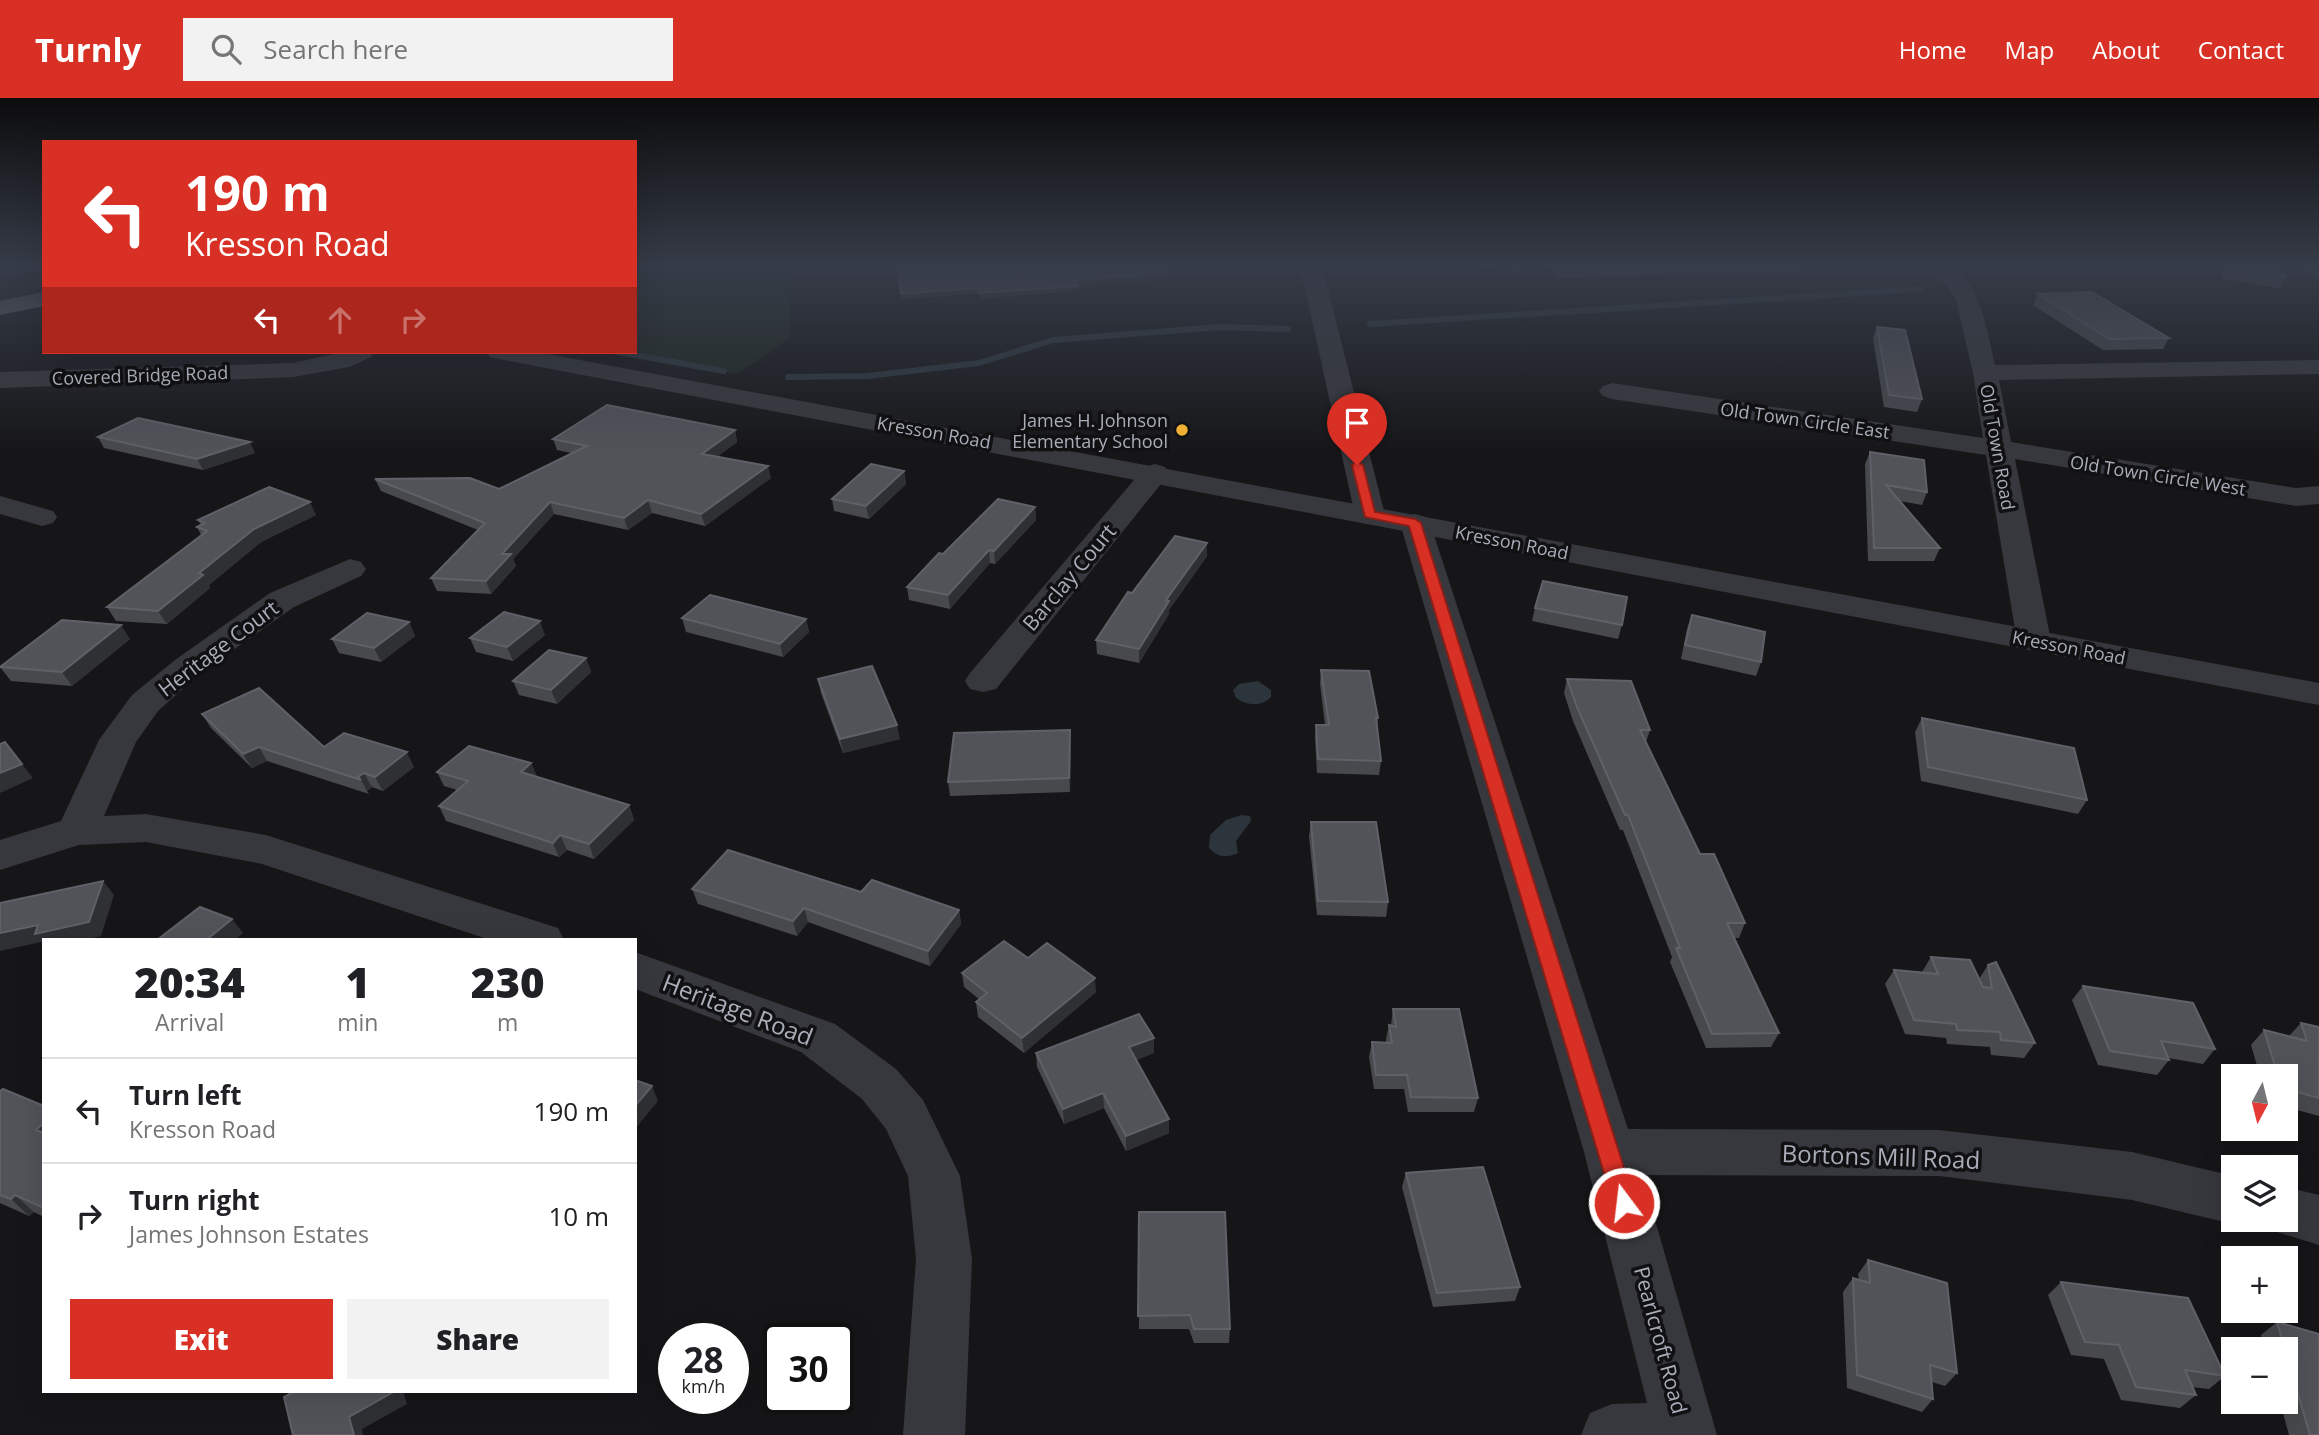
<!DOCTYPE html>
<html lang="en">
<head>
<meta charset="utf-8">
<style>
  body { margin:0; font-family:"Open Sans",sans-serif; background:#f2f2f2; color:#202124; height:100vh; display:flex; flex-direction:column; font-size:26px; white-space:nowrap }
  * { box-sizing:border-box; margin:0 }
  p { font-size:23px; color:#757577 }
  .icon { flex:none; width:38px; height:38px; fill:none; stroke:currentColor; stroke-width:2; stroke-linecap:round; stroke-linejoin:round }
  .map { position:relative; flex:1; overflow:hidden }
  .sheet { position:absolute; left:42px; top:840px; width:595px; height:455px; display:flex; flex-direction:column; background:#fff; border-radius:0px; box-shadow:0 7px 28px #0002 }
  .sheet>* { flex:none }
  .guide { position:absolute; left:42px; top:42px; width:595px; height:214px; border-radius:0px; box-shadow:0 7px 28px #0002; background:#d93025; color:#fff; overflow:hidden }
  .needle { width:46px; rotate:187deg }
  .fabs { position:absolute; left:2221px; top:966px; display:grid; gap:14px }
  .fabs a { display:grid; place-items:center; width:77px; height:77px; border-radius:0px; background:#fff; box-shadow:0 7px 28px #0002; font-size:35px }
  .speed { position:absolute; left:658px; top:1225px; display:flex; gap:14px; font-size:35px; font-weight:700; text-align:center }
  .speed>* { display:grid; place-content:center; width:91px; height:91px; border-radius:50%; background:#fff; box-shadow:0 7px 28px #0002; line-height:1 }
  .speed small { font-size:18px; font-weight:400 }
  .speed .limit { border:4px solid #111; border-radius:10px; background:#fff; color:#111 }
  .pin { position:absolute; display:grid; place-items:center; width:60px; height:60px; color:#fff; margin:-72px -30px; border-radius:50% 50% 50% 0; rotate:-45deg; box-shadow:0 0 7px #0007 }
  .pin .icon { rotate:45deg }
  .me { position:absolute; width:77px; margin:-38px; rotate:345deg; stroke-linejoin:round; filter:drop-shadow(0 0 5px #0008) }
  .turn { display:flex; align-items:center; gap:24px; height:147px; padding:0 28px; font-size:32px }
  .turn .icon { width:91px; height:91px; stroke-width:2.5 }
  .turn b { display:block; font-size:49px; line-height:60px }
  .lanes { display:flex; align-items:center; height:66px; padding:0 28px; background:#0003; justify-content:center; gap:35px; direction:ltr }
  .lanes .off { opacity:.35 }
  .eta { display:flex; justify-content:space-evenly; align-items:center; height:119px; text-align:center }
  .eta b { font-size:42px; font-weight:800; line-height:49px }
  .button { display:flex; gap:14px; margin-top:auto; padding:14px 28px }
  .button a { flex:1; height:80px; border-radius:0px; background:#d93025; color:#fff; font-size:28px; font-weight:800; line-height:80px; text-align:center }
  .button a+a { background:#f2f2f2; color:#202124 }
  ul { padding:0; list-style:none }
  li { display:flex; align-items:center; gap:21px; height:105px; padding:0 28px; border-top:2px solid #e0e0e0 }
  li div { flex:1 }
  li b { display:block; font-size:26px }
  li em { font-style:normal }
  header { display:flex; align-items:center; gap:42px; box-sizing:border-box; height:98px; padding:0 35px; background:#d93025; color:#fff }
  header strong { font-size:33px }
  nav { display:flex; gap:38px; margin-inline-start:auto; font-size:24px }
  .search { width:490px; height:63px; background:#f2f2f2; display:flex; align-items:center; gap:18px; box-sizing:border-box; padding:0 24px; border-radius:0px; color:#757577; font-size:26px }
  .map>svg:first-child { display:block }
  .green { fill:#1e261f }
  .water { fill:#2c353c }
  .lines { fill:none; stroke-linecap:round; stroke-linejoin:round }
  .stream { stroke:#2c353c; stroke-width:6 }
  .minor { fill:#37383d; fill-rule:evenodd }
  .tertiary { fill:#37383d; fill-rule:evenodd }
  .motorway { fill:#63666e; fill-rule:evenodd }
  .wall { fill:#47494d }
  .shaded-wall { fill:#2f3033 }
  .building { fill:#525359; stroke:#5f6168; stroke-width:2 }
  .route { fill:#d93025; stroke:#8d1f18; stroke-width:2 }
  .poi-dot { fill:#f2b134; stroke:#111113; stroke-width:2.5 }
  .labels { text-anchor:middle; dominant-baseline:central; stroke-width:7; stroke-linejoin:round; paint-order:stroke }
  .far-street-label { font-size:18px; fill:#a8adb8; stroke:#111113 }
  .far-poi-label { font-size:18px; fill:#a8adb8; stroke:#111113; text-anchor:end }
  .street-label { font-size:21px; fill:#a8adb8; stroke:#111113 }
  .near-street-label { font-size:24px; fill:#a8adb8; stroke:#111113 }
</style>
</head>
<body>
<header>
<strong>Turnly</strong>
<div class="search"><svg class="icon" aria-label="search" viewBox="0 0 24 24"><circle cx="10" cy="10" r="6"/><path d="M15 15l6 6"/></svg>Search here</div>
<nav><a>Home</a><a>Map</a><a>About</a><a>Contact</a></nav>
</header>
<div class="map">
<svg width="2319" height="1337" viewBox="0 0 2319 1337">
  <rect width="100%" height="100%" fill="#161618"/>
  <!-- green -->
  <polygon class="green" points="635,168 791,168 790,240 737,276 621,254 635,254"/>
  <!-- water -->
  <g class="water">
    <path d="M1258,583L1271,592V599C1261,609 1248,608 1236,600L1233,592L1239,586Z"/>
    <path d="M1242,717L1250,718L1251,723L1236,743L1238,755C1226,760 1219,760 1209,750L1210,737L1226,722Z"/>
  </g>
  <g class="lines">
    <!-- stream -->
    <g class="stream">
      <polyline points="1370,226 1922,191"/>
      <polyline points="618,254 724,273"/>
      <polyline points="788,279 868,278 979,265 1053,242 1220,229 1288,231"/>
    </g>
    <!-- minor -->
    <g class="minor">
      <polygon points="1300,168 1322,168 1385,417 1381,423 1370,426 1359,423 1355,417"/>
      <path d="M1925,168C1931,168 1940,167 1947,168C1979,175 1989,241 1995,267L2319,262V276L1999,282L2011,344L2296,390L2319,388V406L2296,408L2015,361L2051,543L2046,550L2034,553L2022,550L2017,543L1986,357L1612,301L1603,298L1599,293L1603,288L1612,285L1983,340L1973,275L1956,202L1948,190Z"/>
      <polygon points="343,254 374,254 371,259 349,269 293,279 0,290 0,274 293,265"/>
      <polygon points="1155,366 1165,369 1169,375 1165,381 996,591 983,594 970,591 965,583 970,575 1145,369"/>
      <polygon points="0,398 53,413 57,419 53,425 42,428 0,416"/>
      <polygon points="1415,416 1426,419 1430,425 1628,1031 1939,1032 2132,1054 2233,1078 2233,1122 2245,1122 2233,1126 2132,1102 1939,1078 1642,1077 1717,1337 1581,1337 1590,1315 1612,1306 1647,1305 1584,1054 1400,425 1404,419"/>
      <polygon points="350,461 361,464 366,471 361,478 294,509 199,576 158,613 136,644 104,718 146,716 266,737 558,830 564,842 490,842 262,766 146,744 79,747 0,772 0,742 61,723 99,642 132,597 175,562 270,495"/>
      <polygon points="635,854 835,926 896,971 923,1002 960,1078 972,1161 965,1337 903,1337 916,1161 908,1078 886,1031 862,1001 801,954 635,891"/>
      <polygon points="2286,1089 2319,1097 2319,1147 2267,1131 2263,1122 2286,1122"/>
    </g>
    <!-- tertiary -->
    <polygon class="tertiary" points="487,254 537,254 2319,585 2319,607 499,261 490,259"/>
    <!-- motorway -->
    <polygon class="motorway" points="44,194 44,208 0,217 0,203"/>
  </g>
  <!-- wall -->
  <g class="wall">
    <polygon points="1475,168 1523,168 1518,175"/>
    <polygon points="1550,168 1856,168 1855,172 1555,180"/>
    <polygon points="2219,168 2282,168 2287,179 2280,190 2223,181"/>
    <polygon points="2294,168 2319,168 2319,181"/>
    <polygon points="2038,196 2169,240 2163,251 2103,252 2033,207"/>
    <polygon points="1877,229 1922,301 1917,314 1884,309 1873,240"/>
    <polygon points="735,332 737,344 718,358 771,380 705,428 652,415 628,432 554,416 513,461 516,468 491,496 437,493 431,480 478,432 381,393 375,381 499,391 571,355 557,352 553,341"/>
    <polygon points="98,339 255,355 203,372 104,350"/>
    <polygon points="1870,354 1927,394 1922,407 1900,403 1940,450 1934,463 1868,463 1865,366"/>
    <polygon points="904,373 906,386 869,421 834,413 832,401"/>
    <polygon points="1035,409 1036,422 995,466 990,465 950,511 909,502 907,489 943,456"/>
    <polygon points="316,417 261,444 209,487 210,490 167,526 116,523 107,509 201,437 197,429 201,427 198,422"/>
    <polygon points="1207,445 1207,458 1169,512 1169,516 1139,565 1097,556 1096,542 1132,495"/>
    <polygon points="1535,510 1622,527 1618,541 1532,523"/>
    <polygon points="1692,517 1761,564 1756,578 1681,561 1687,531"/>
    <polygon points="682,520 806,521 809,534 783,559 686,534"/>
    <polygon points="409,524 415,538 381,564 339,555 332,541"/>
    <polygon points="545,537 513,563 476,554 470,540"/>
    <polygon points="130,541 72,588 11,583 0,569"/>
    <polygon points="586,560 591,574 557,606 519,597 513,583"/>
    <polygon points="1321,572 1378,620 1377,629 1381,663 1379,677 1317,675 1315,641 1316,627 1325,627 1320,586"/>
    <polygon points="818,581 900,641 843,655 821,595"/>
    <polygon points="1567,581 1650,632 1646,644 1700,756 1745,825 1739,840 1734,840 1779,935 1771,949 1706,950 1670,864 1672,859 1623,732 1620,732 1573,623 1564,595"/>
    <polygon points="202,616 324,649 414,669 383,693 372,689 367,693 369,696 267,663 252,670 211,630"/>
    <polygon points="1922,620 2087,702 2078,716 1921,683 1915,634"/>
    <polygon points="1071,646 1070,694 950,698 948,684"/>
    <polygon points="531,665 537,679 629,707 634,722 594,761 567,752 559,759 446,723 439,708 457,692 444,688 437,674"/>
    <polygon points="1311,724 1388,804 1386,819 1317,817 1309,738"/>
    <polygon points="692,791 861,794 959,812 961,826 930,868 808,824 797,838 698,806"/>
    <polygon points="1931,859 1979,881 1988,867 2035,945 2024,960 1991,957 1990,949 1947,946 1946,940 1905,936 1885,886 1894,872 1922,874"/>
    <polygon points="1028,860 1096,894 1024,955 978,919 976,904 979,901 964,889 962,875"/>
    <polygon points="2083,888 2215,951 2203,966 2168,960 2169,962 2157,977 2098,967 2072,902"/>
    <polygon points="1393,911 1478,1000 1474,1014 1408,1014 1404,991 1374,991 1369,959 1372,944 1386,945 1386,941 1389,927 1391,927"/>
    <polygon points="2301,925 2319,929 2319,1018 2286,1009 2286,978 2260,978 2251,947 2264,932 2289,938"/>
    <polygon points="1036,955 1154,955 1136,962 1169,1021 1169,1035 1126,1053 1104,1010 1064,1026 1037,969"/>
    <polygon points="0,993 44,1008 44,1119 34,1114 29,1118 0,1105"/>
    <polygon points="1406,1075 1520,1189 1515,1203 1433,1209 1402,1089"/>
    <polygon points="1139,1114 1230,1231 1229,1245 1194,1245 1189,1231 1139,1231"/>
    <polygon points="1868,1162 1957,1275 1945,1288 1932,1284 1933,1301 1922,1314 1847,1290 1843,1194 1853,1180 1859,1182 1858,1176"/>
    <polygon points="2061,1184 2225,1278 2209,1291 2192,1289 2196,1297 2180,1310 2121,1302 2104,1261 2071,1257 2048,1197"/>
    <polygon points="2277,1224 2319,1337 2289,1337 2280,1304 2286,1304 2286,1251 2265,1251 2261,1237"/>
  </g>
  <!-- shaded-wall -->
  <g class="shaded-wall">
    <polygon points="1167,175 1167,181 1076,188 1076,182"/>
    <polygon points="1078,188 1078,193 979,201 979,195"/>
    <polygon points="977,190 978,196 902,201 901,196"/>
    <polygon points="735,332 737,344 705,367 702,356"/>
    <polygon points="250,344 255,355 203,372 197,361"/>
    <polygon points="768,368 771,380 705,428 701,416"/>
    <polygon points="904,373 906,386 869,421 866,408"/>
    <polygon points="648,402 652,415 628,432 624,420"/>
    <polygon points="310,404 316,417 261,444 209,487 210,490 167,526 158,513 199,475 254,431"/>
    <polygon points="550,404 554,416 513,461 516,468 491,496 486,483 502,456"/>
    <polygon points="1035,409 1036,422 995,466 994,453"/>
    <polygon points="1207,445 1207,458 1169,512 1169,516 1139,565 1139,551 1166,502"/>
    <polygon points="989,452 990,465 950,511 948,497"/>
    <polygon points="806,521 809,534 783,559 780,546"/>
    <polygon points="540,523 545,537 513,563 507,549"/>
    <polygon points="409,524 415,538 381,564 374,550"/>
    <polygon points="121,527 130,541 72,588 62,574"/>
    <polygon points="586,560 591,574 557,606 551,592"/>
    <polygon points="897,627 900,641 843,655 840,641"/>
    <polygon points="1070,632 1071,646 1070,694 1069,680"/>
    <polygon points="259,649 267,663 252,670 243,656"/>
    <polygon points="407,654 414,669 383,693 375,679"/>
    <polygon points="531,665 537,679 521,674"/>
    <polygon points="22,666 33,680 0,695 0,675"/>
    <polygon points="364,675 372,689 367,693 361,682 358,679"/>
    <polygon points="629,707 634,722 594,761 589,746"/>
    <polygon points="560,737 567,752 559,759 553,745"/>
    <polygon points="103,783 114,797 101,838 86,842 44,842 44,846 41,844 0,853 0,835"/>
    <polygon points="804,810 808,824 797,838 793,823"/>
    <polygon points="959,812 961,826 930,868 928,853"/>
    <polygon points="232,821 243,835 235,842 206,842"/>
    <polygon points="1095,880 1096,894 1024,955 1022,940"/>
    <polygon points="1154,940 1154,955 1130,964 1129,949"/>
    <polygon points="652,988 658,1003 635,1031 635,1008"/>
    <polygon points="1103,995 1104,1010 1064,1026 1063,1011"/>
    <polygon points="1169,1021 1169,1035 1126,1053 1126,1038"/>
    <polygon points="44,1025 44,1039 36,1032"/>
    <polygon points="15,1097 34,1114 29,1118 11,1101"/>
    <polygon points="395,1293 403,1293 407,1306 362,1331 363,1337 354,1337 349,1319"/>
  </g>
  <!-- building -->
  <g class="building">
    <polygon points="897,168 1163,168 1167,175 1076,182 1078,188 979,195 977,190 901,196"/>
    <polygon points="2228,168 2282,168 2287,179 2229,171"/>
    <polygon points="2092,194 2169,240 2109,241 2038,196"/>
    <polygon points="1877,229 1905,232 1922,301 1889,297"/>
    <polygon points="607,307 735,332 702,356 768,368 701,416 648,402 624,420 550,404 502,456 511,456 486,483 431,480 485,425 375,381 470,380 499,391 587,348 553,341"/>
    <polygon points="138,320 250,344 197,361 98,339"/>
    <polygon points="1870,354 1924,362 1927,394 1886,387 1940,450 1874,450"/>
    <polygon points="871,366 904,373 866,408 832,401"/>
    <polygon points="269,389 310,404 254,431 199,475 203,477 158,513 107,509 207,433 197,429 205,425 198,422"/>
    <polygon points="998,401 1035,409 994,453 989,452 948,497 907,489 939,455 943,456"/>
    <polygon points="1175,438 1207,445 1166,502 1169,503 1139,551 1096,542 1128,494 1132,495"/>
    <polygon points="1543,483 1627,499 1622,527 1535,510"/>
    <polygon points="710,497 806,521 780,546 682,520"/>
    <polygon points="504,514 540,523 507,549 470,540"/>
    <polygon points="367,515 409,524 374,550 332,541"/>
    <polygon points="1692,517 1765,534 1761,564 1685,547"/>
    <polygon points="62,522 121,527 62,574 0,569"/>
    <polygon points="549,552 586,560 551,592 513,583"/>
    <polygon points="872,568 897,627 840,641 818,581"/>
    <polygon points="1321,572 1369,573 1378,620 1376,620 1381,663 1318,661 1316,627 1329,627"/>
    <polygon points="1567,581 1631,583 1650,632 1640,632 1700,756 1714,756 1745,825 1727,825 1779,935 1712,936 1676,850 1680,850 1628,717 1625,717 1577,609"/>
    <polygon points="259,590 324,649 344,635 407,654 375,679 364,675 358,679 361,682 259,649 243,656 202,616"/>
    <polygon points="1922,620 2074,650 2087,702 1928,669"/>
    <polygon points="1070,632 1069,680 948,684 954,635"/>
    <polygon points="5,644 22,666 0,675 0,646"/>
    <polygon points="469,648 531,665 521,674 629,707 589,746 560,737 553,745 439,708 468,683 437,674"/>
    <polygon points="1311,724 1376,724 1388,804 1318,803"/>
    <polygon points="728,752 861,794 872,782 959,812 928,853 804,810 793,823 692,791"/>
    <polygon points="103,783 89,824 35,836 38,827 0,835 0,805"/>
    <polygon points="200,809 232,821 206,842 157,842"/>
    <polygon points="1004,843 1028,860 1047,845 1095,880 1022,940 976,904 987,895 962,875"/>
    <polygon points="1931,859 1970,862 1983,889 1992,890 1988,867 1996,864 2035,945 2001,942 2000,934 1957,932 1956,926 1914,922 1894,872 1938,876"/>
    <polygon points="2083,888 2193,905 2215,951 2161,943 2169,962 2110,953"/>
    <polygon points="1393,911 1459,911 1478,1000 1411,999 1407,977 1376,977 1372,944 1392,945 1389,927 1396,929"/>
    <polygon points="1139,916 1154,940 1129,949 1169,1021 1126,1038 1103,995 1063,1011 1036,955"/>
    <polygon points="2301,925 2319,929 2319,1000 2286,991 2286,978 2278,978 2264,932 2307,943"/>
    <polygon points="635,982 652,988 635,1008"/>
    <polygon points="3,991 44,1008 44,1025 36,1032 44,1035 44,1110 15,1097 11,1101 0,1097 0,993"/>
    <polygon points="1483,1069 1520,1189 1437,1195 1406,1075"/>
    <polygon points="1139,1114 1225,1114 1230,1231 1194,1231 1190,1217 1138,1218"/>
    <polygon points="1868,1162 1947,1185 1957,1275 1930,1267 1933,1301 1857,1277 1853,1180 1870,1185"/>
    <polygon points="2061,1184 2188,1200 2225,1278 2185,1272 2196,1297 2136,1289 2119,1247 2085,1244"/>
    <polygon points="2277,1224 2319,1236 2319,1337 2310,1337"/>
    <polygon points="295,1293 395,1293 349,1319 354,1337 293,1337 284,1299"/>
  </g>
  <!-- sky -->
  <linearGradient id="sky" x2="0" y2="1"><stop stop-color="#0c0c0d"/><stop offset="0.47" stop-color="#363c48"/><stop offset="1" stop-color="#363c48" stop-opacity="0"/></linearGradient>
  <rect width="2319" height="356" fill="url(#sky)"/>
  <!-- route -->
  <polygon class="route" points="1357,363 1363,367 1375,414 1415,421 1421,425 1635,1105 1632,1112 1624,1115 1616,1112 1613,1105 1409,428 1365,419 1352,367"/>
  <!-- markers -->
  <circle class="poi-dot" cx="1182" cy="332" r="7"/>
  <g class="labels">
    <!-- far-street labels -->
    <g class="far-street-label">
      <text transform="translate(140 277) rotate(-2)">Covered Bridge Road</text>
      <text transform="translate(1805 322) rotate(8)">Old Town Circle East</text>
      <text transform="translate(934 334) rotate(10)">Kresson Road</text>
      <text transform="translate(1998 349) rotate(80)">Old Town Road</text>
      <text transform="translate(2158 377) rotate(9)">Old Town Circle West</text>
      <text transform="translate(1512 444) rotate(11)">Kresson Road</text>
      <text transform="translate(2069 549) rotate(11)">Kresson Road</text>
    </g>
    <!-- far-poi labels -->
    <g class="far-poi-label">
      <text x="1168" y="322">James H. Johnson<tspan x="1168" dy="21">Elementary School</tspan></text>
    </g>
    <!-- street labels -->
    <g class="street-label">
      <text transform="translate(1069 479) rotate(-50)">Barclay Court</text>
      <text transform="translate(218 550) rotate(-37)">Heritage Court</text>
      <text transform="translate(1661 1242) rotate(75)">Pearlcroft Road</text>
    </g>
    <!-- near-street labels -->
    <g class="near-street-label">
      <text transform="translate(738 911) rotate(21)">Heritage Road</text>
      <text transform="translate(1881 1058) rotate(2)">Bortons Mill Road</text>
    </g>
  </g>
</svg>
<div class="fabs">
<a><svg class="needle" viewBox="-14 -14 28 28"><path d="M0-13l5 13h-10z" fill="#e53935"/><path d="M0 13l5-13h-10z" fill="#757577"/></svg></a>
<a><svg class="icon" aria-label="layers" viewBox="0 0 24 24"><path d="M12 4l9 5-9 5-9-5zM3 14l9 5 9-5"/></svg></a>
<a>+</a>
<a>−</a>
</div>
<div class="speed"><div>28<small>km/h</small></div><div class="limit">30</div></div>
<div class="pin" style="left:1357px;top:367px;background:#d93025"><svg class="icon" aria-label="arrive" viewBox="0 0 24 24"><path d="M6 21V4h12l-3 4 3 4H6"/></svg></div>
<svg class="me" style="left:1624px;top:1105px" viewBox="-20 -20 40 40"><circle r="17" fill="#d93025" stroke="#fff" stroke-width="3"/><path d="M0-11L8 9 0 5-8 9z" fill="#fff"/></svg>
<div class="guide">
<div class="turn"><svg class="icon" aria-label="left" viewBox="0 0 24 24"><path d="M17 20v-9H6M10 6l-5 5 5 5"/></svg><div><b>190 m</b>Kresson Road</div></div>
<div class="lanes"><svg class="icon" aria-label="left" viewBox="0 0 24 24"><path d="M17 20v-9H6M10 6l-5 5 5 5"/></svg><svg class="icon off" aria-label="ahead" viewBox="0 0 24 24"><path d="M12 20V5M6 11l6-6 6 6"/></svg><svg class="icon off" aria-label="right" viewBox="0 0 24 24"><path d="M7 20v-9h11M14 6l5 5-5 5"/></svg></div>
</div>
<section class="sheet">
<div class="eta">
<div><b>20:34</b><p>Arrival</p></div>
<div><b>1</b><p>min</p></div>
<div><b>230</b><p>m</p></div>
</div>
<ul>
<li><svg class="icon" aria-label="left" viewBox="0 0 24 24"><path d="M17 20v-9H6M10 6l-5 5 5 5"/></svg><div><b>Turn left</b><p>Kresson Road</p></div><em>190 m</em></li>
<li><svg class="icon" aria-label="right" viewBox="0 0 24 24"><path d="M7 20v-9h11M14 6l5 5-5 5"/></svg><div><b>Turn right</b><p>James Johnson Estates</p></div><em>10 m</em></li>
</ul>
<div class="button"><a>Exit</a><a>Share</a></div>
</section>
</div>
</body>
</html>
